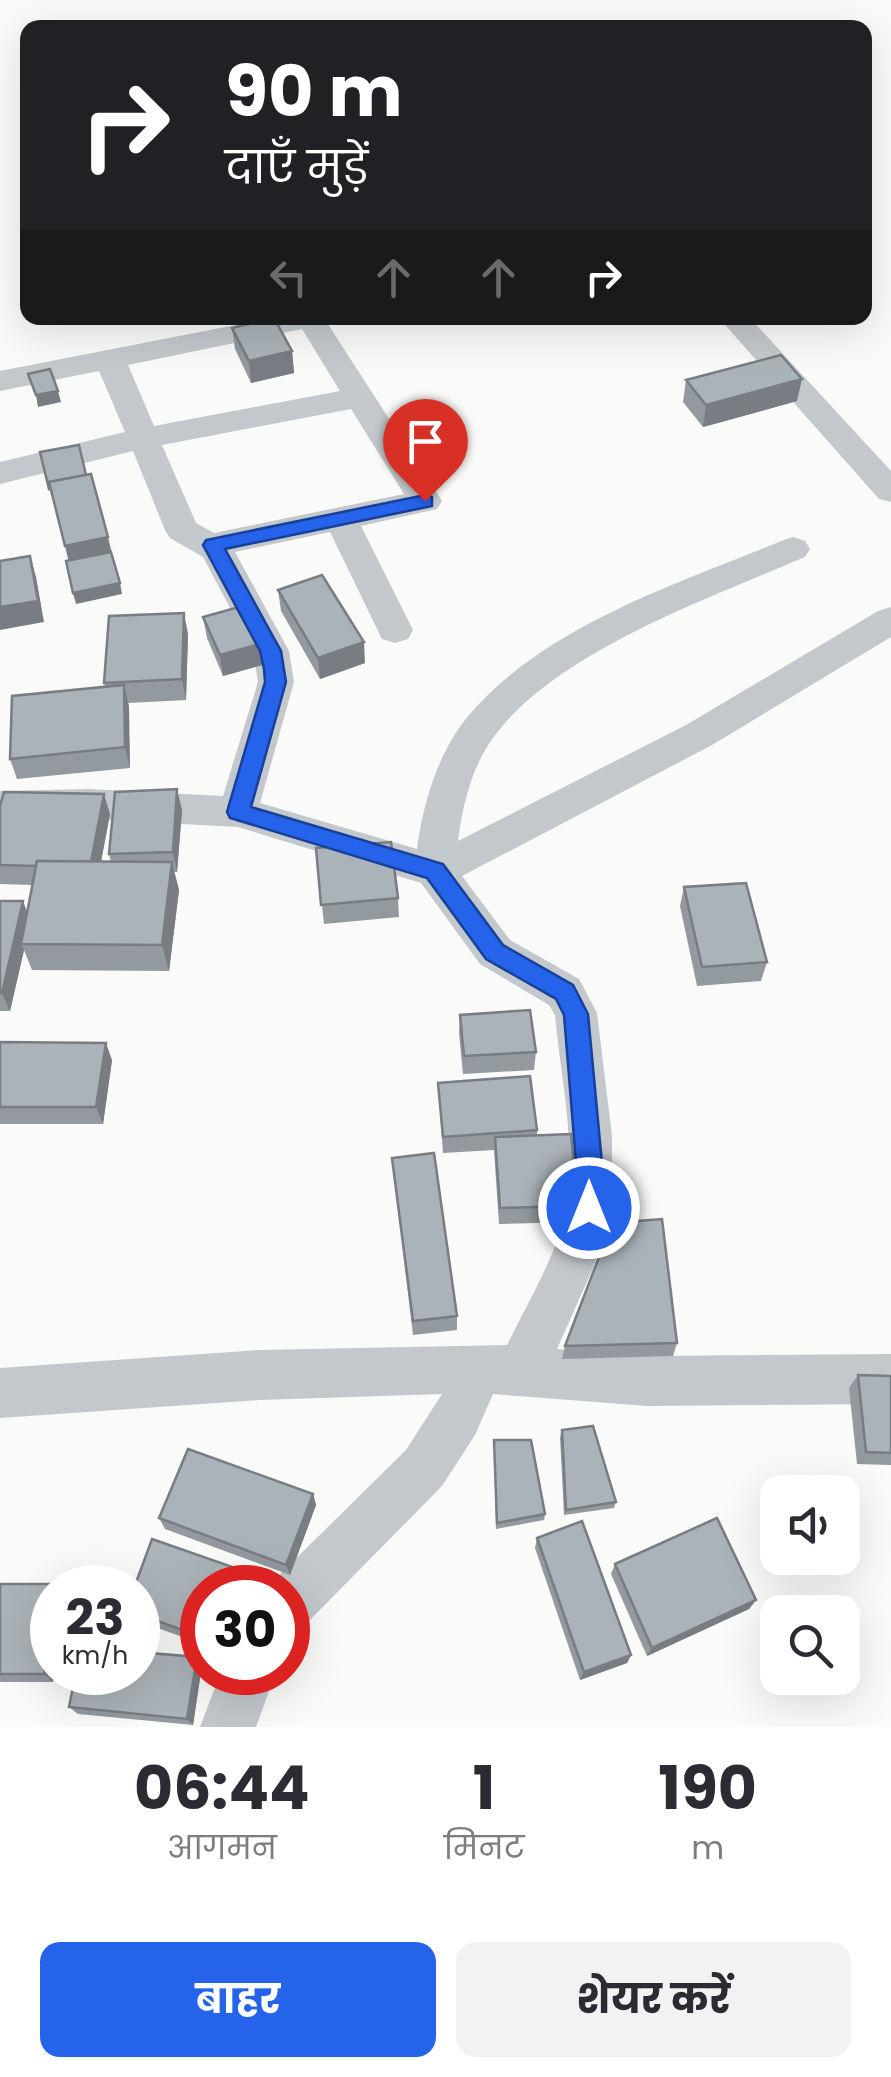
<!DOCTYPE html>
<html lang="hi">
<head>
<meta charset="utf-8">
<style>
  body { margin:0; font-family:Poppins,"Noto Sans Devanagari",sans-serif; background:#f2f2f3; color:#2b2b33; height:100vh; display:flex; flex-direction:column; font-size:38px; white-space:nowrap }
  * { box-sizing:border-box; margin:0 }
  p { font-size:32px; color:#7c7c81 }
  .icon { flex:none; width:55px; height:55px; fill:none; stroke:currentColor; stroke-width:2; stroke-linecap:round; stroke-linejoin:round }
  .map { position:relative; height:1727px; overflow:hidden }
  .details { display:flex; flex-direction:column; background:#fff; flex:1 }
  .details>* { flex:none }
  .hud { position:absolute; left:20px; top:20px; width:852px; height:305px; border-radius:20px; box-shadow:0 10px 40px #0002; background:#202124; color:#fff; overflow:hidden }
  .tools { position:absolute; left:760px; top:1475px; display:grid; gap:20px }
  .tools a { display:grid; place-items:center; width:100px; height:100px; border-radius:20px; background:#fff; box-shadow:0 10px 40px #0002; font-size:50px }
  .speed { position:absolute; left:30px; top:1565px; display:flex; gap:20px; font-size:50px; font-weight:700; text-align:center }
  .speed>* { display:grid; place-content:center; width:130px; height:130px; border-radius:50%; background:#fff; box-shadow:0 10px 40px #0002; line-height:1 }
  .speed small { font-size:25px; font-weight:400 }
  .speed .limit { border:15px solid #d22; background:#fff; color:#111 }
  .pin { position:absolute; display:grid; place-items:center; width:85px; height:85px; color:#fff; margin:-102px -42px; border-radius:50% 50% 50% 0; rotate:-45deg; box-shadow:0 0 10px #0007 }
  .pin .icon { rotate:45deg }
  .me { position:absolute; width:110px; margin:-55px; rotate:0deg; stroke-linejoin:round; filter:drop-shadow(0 0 8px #0008) }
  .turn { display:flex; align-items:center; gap:35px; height:210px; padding:0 40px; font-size:45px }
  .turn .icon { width:130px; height:130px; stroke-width:2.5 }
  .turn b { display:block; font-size:70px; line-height:85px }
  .lanes { display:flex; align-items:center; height:95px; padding:0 40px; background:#0003; justify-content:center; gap:50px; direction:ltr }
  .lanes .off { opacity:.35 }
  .eta { display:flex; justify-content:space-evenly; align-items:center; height:170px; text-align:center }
  .eta b { font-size:60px; font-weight:700; line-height:70px }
  .action { display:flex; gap:20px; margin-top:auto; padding:20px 40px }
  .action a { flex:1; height:115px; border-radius:20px; background:#2563eb; color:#fff; font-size:40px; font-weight:700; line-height:115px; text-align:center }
  .action a+a { background:#f2f2f3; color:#2b2b33 }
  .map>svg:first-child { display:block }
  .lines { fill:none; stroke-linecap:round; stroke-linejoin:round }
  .street { fill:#c3c8cc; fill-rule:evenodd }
  .wall { fill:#929a9f }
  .shaded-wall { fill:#777d82 }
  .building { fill:#aab3b9; stroke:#777d82; stroke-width:2.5 }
  .route { fill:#2563eb; stroke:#184099; stroke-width:2.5 }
</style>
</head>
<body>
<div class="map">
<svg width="891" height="1727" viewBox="0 0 891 1727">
  <rect width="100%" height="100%" fill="#fafaf8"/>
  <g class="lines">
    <!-- street -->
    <g class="street">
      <path d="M271,318H324L442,501L437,509L361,526L413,630L408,639L395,643L382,639L330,532L235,552L289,651L294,682L260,803L417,849C423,803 438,752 469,715C546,625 675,585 781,541L793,537L805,541L810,549L805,557C708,599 545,655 487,747C470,774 462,809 458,841L686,725L878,611L891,607V637L712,745L462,876L510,940L579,979L597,1013L612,1136V1207L593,1268L557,1349L647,1356L891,1354V1404L647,1406L493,1394L475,1435L442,1486L307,1623L288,1631V1588L269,1585L406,1450L442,1394L260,1400L0,1418V1368L260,1350L507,1345C526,1306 550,1267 562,1225C580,1158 561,1083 555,1015L549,1005L480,964L421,883L238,827L88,819L0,821V791L88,789L223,796L258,682L253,651L203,557L170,538L165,530L133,451L0,484V462L125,432L99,371L0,391V371ZM302,329L340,391L154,426L128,365ZM351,409L404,494L214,533L196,523L162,445Z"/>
      <polygon points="719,318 750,318 891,471 891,502 879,499"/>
      <polygon points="221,1672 276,1672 256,1727 200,1727"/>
    </g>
  </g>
  <!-- wall -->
  <g class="wall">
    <polygon points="232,328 292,351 294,373 251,383 235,349"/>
    <polygon points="686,380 797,401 703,427 683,402"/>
    <polygon points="278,590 365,663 320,679 281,611"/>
    <polygon points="203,617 263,643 266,664 223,676 207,638"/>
    <polygon points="188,634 186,700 128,703 130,768 17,779 10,759 105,687 104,683"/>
    <polygon points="0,806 110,814 101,862 111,862 109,854 182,810 177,872 174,872 179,890 169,971 32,970 24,950 10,1011 0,1011 0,901 23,901 27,913 33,885 0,884"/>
    <polygon points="316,848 398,898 399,917 324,924"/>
    <polygon points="684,887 767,962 761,981 697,986 680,906"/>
    <polygon points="460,1015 536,1052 534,1070 463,1074 459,1033"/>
    <polygon points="0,1042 112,1060 103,1124 0,1124"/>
    <polygon points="438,1083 537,1130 537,1136 578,1206 575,1222 499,1224 494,1150 443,1153"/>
    <polygon points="392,1158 457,1316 457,1330 413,1335"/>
    <polygon points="677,1343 673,1356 562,1359 565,1346"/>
    <polygon points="858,1375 891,1376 891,1465 857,1464 849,1388"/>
    <polygon points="562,1430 616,1502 614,1508 564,1515 560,1437"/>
    <polygon points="494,1446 545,1514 544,1520 496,1529"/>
    <polygon points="313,1494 316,1505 290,1575 165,1529 159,1518"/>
    <polygon points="537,1538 631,1655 627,1663 580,1680 535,1548"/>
    <polygon points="615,1564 756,1600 749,1609 647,1656 611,1574"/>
    <polygon points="0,1584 55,1584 58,1588 52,1588 53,1682 0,1682"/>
    <polygon points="266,1587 202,1588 202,1644 138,1621 138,1588"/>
    <polygon points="202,1665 193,1725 78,1714 69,1707"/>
  </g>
  <!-- shaded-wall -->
  <g class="shaded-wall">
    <polygon points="292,351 294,373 251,383 249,361"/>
    <polygon points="802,379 797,401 703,427 706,405"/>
    <polygon points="58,391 61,402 38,407 36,395"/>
    <polygon points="108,537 113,558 70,567 65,546"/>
    <polygon points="30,556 36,577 44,622 0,630 0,607"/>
    <polygon points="120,583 122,594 76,604 73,593"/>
    <polygon points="184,613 188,634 186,700 182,679"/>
    <polygon points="364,642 365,663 320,679 318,658"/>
    <polygon points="263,643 266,664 223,676 220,655"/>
    <polygon points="124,685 129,706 130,768 125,747"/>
    <polygon points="177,789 182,810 177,872 173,852"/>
    <polygon points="104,794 110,814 96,887 90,868"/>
    <polygon points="172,862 179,890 169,971 162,945"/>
    <polygon points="23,901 30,921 21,944 24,950 10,1011 2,993"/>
    <polygon points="106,1043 112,1060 103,1124 96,1107"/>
    <polygon points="313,1494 316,1505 290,1575 286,1565"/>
    <polygon points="261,1577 266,1587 265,1588 258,1588"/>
    <polygon points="756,1600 749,1609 647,1656 652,1648"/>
    <polygon points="52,1602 52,1672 54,1672 53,1682 44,1674"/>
    <polygon points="631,1655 627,1663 580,1680 584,1672"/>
    <polygon points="197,1657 202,1665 193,1725 187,1719"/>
  </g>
  <!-- building -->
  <g class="building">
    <polygon points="274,318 292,351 249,361 232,328"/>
    <polygon points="781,355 802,379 706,405 686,380"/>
    <polygon points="50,369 58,391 36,395 28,374"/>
    <polygon points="79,445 86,475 49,482 51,488 49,489 40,452"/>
    <polygon points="91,474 108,537 65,546 49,482"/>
    <polygon points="111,552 120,583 73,593 66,561"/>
    <polygon points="30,556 38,601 0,607 0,561"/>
    <polygon points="322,575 364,642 318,658 278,590"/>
    <polygon points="246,605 263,643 220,655 203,617"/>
    <polygon points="184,613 182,679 104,683 109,616"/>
    <polygon points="124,685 125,747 10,759 12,696"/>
    <polygon points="177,789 173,852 109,854 115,792"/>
    <polygon points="4,792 104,794 91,862 37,861 36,866 0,865 0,806"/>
    <polygon points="391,842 398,898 321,905 316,848"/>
    <polygon points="37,861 172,862 162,945 21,944"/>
    <polygon points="746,883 767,962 702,967 684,887"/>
    <polygon points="0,901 23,901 2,993 0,993"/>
    <polygon points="530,1010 536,1052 464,1056 460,1015"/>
    <polygon points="0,1042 106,1043 96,1107 0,1107"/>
    <polygon points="530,1076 537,1130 443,1137 438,1083"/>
    <polygon points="571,1134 578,1206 500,1208 495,1137"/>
    <polygon points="434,1153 457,1316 413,1321 392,1158"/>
    <polygon points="662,1219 677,1343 565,1346 612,1223"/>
    <polygon points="858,1375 891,1376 891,1453 866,1452"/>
    <polygon points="593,1426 616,1502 566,1510 562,1430"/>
    <polygon points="494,1440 531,1440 545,1514 497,1523"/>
    <polygon points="188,1449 313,1494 286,1565 159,1518"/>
    <polygon points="717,1518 756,1600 652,1648 615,1564"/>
    <polygon points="582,1521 631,1655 584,1672 537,1538"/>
    <polygon points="152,1539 261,1577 258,1588 202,1588 202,1637 138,1614 138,1588 134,1588"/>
    <polygon points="0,1584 55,1584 54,1588 52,1588 52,1602 44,1674 0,1674"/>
    <polygon points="138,1652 197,1657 187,1719 69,1707 76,1672 138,1672"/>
  </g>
  <!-- route -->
  <polygon class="route" points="425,495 432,497 432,506 225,549 281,651 286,682 251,807 443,864 503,945 573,985 588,1014 602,1163 602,1208 598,1217 589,1221 580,1217 576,1208 576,1163 564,1015 556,999 486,959 427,878 230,818 227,812 265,682 264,669 260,651 203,545 206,540"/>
</svg>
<div class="tools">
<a><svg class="icon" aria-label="sound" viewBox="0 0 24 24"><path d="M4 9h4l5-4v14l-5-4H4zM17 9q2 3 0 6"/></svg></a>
<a><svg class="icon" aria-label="search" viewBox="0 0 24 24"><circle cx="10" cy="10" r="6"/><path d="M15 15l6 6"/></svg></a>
</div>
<div class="speed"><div>23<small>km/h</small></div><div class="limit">30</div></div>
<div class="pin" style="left:425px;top:501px;background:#d93025"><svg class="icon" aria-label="arrive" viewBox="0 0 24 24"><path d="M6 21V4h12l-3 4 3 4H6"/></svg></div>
<svg class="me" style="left:589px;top:1208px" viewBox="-20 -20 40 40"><circle r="17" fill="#2563eb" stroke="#fff" stroke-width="3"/><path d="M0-11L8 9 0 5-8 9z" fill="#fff"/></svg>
<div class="hud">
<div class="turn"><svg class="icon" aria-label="right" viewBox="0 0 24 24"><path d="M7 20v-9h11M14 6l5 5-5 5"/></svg><div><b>90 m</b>दाएँ मुड़ें</div></div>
<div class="lanes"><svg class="icon off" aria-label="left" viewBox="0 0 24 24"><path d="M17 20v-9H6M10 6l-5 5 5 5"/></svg><svg class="icon off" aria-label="ahead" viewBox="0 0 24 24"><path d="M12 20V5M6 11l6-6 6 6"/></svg><svg class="icon off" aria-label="ahead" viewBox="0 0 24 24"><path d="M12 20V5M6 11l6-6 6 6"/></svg><svg class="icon" aria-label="right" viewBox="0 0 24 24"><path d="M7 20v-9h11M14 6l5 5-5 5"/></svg></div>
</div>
</div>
<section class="details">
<div class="eta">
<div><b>06:44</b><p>आगमन</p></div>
<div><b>1</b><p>मिनट</p></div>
<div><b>190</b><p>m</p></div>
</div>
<div class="action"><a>बाहर</a><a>शेयर करें</a></div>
</section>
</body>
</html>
